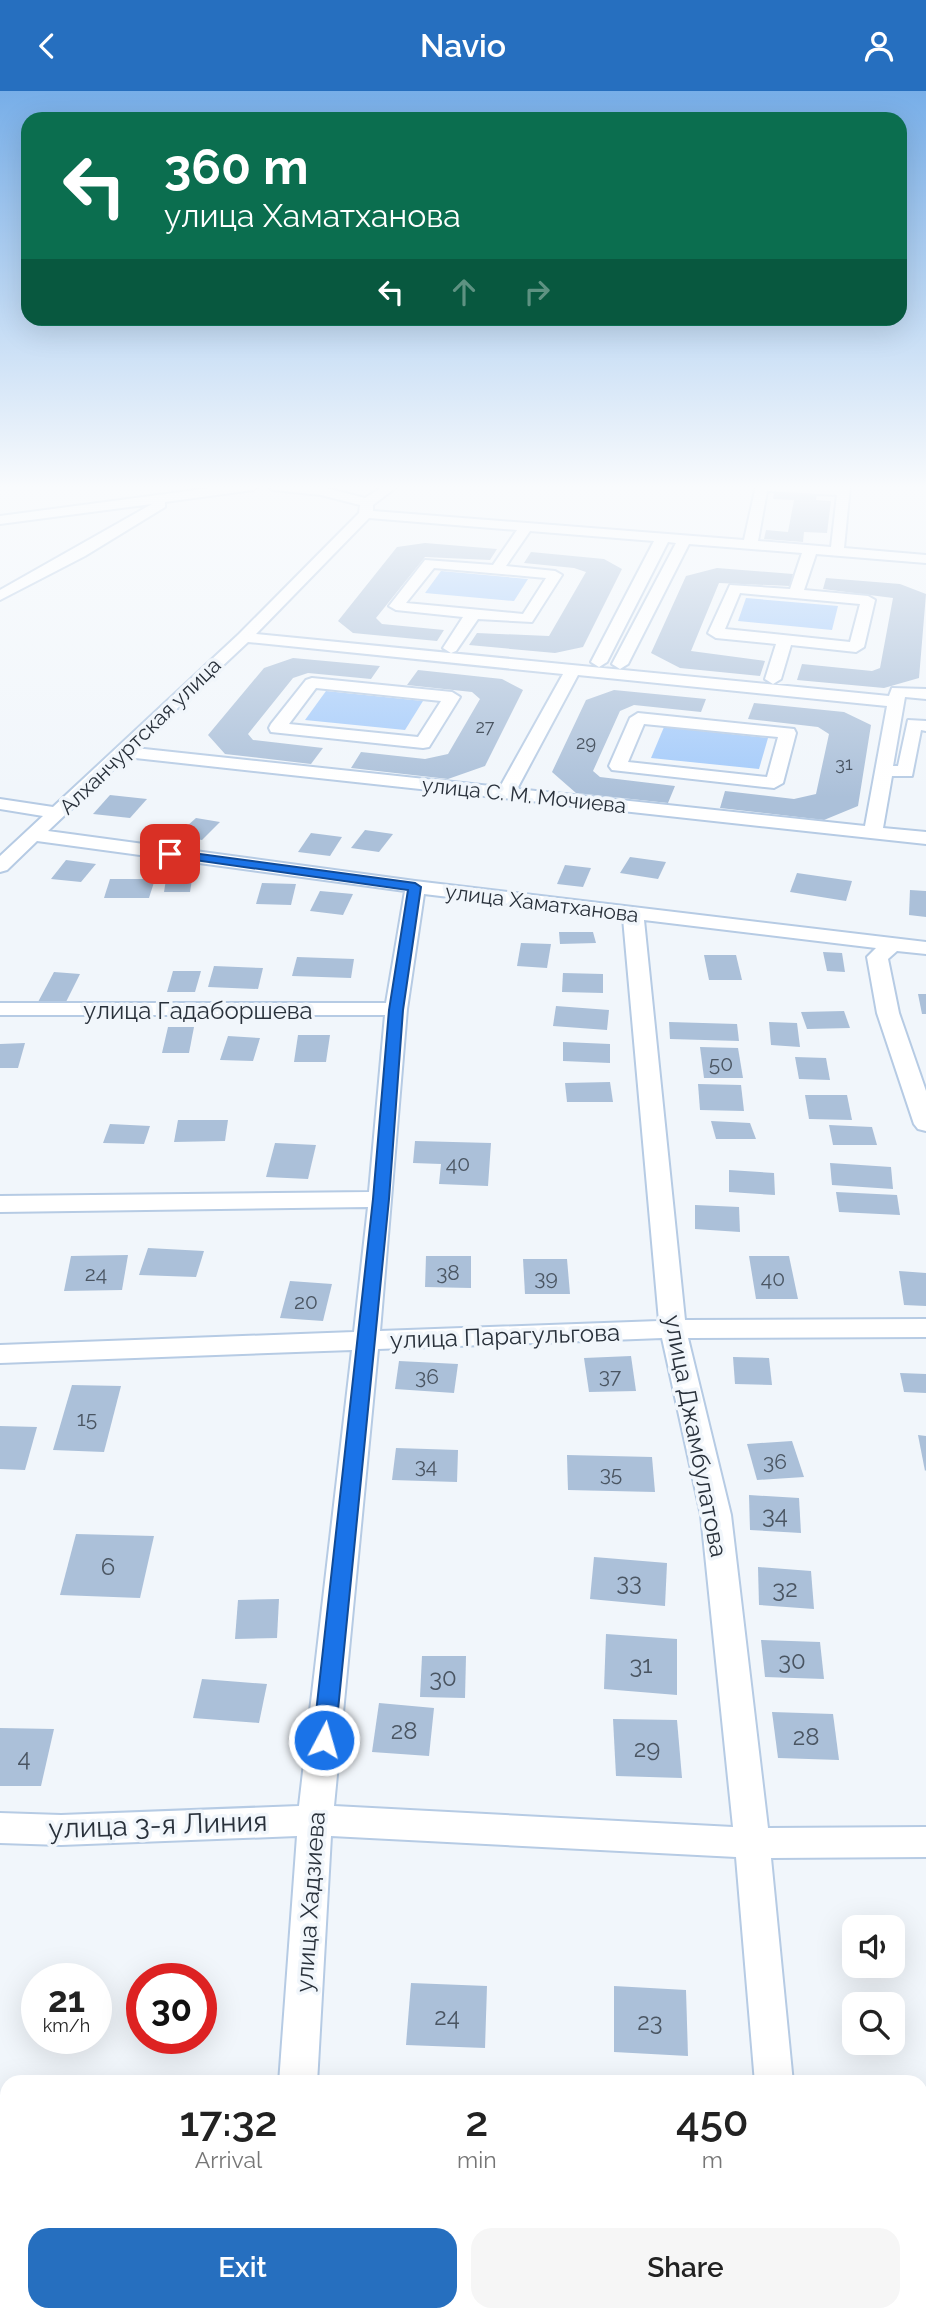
<!DOCTYPE html>
<html lang="en">
<head>
<meta charset="utf-8">
<style>
  body { margin:0; font-family:Raleway,sans-serif; background:#f6f6f6; color:#222; height:100vh; display:flex; flex-direction:column; font-size:26px; white-space:nowrap }
  * { box-sizing:border-box; margin:0 }
  p { font-size:23px; color:#767676 }
  .icon { flex:none; width:38px; height:38px; fill:none; stroke:currentColor; stroke-width:2; stroke-linecap:round; stroke-linejoin:round }
  .map { position:relative; flex:1; overflow:hidden }
  .sheet { position:absolute; left:0px; top:1984px; width:928px; height:247px; display:flex; flex-direction:column; background:#fff; border-radius:21px 21px 0 0; box-shadow:0 7px 28px #0002 }
  .sheet>* { flex:none }
  .banner { position:absolute; left:21px; top:21px; width:886px; height:214px; border-radius:21px; box-shadow:0 7px 28px #0002; background:#0b6e4f; color:#fff; overflow:hidden }
  .controls { position:absolute; left:842px; top:1824px; display:grid; gap:14px }
  .controls a { display:grid; place-items:center; width:63px; height:63px; border-radius:14px; background:#fff; box-shadow:0 7px 28px #0002; font-size:35px }
  .speed { position:absolute; left:21px; top:1872px; display:flex; gap:14px; font-size:35px; font-weight:700; text-align:center }
  .speed>* { display:grid; place-content:center; width:91px; height:91px; border-radius:50%; background:#fff; box-shadow:0 7px 28px #0002; line-height:1 }
  .speed small { font-size:18px; font-weight:400 }
  .speed .limit { border:10px solid #d22; background:#fff; color:#111 }
  .pin { position:absolute; display:grid; place-items:center; width:60px; height:60px; color:#fff; margin:-30px; border-radius:14px; box-shadow:0 4px 10px #0006 }
  .me { position:absolute; width:77px; margin:-38px; rotate:6deg; stroke-linejoin:round; filter:drop-shadow(0 0 5px #0008) }
  .turn { display:flex; align-items:center; gap:24px; height:147px; padding:0 28px; font-size:32px }
  .turn .icon { width:91px; height:91px; stroke-width:2.5 }
  .turn b { display:block; font-size:49px; line-height:60px }
  .lanes { display:flex; align-items:center; height:66px; padding:0 28px; background:#0003; justify-content:center; gap:35px; direction:ltr }
  .lanes .off { opacity:.35 }
  .eta { display:flex; justify-content:space-evenly; align-items:center; height:119px; text-align:center }
  .eta b { font-size:42px; font-weight:600; line-height:49px }
  .action { display:flex; gap:14px; margin-top:auto; padding:14px 28px }
  .action a { flex:1; height:80px; border-radius:21px; background:#266fbf; color:#fff; font-size:28px; font-weight:600; line-height:80px; text-align:center }
  .action a+a { background:#f6f6f6; color:#222 }
  header { display:flex; justify-content:space-between; align-items:center; height:91px; padding:0 28px; background:#266fbf; color:#fff; font-size:32px; font-weight:600 }
  .map>svg:first-child { display:block }
  .green { fill:#a3cafa }
  .building { fill:#abc0d9 }
  .lines { fill:none; stroke-linecap:round; stroke-linejoin:round }
  .minor-casing { stroke:#b6cbe4; stroke-width:4 }
  .minor { fill:#fff; fill-rule:evenodd }
  .route { fill:#1a73e8; stroke:#114b97; stroke-width:2 }
  .labels { text-anchor:middle; dominant-baseline:central; stroke-width:7; stroke-linejoin:round; paint-order:stroke }
  .far-number-label { font-size:18px; fill:#4a5562 }
  .far-street-label { font-size:21px; fill:#29313b; stroke:#f1f6fb }
  .number-label { font-size:21px; fill:#4a5562 }
  .street-label { font-size:24px; fill:#29313b; stroke:#f1f6fb }
  .near-number-label { font-size:24px; fill:#4a5562 }
  .near-street-label { font-size:28px; fill:#29313b; stroke:#f1f6fb }
</style>
</head>
<body>
<header><svg class="icon" aria-label="back" viewBox="0 0 24 24"><path d="M15 5l-7 7 7 7"/></svg>Navio<svg class="icon" aria-label="person" viewBox="0 0 24 24"><circle cx="12" cy="8" r="4"/><path d="M4 21q1-7 8-7t8 7"/></svg></header>
<div class="map">
<svg width="926" height="2230" viewBox="0 0 926 2230">
  <rect width="100%" height="100%" fill="#f1f6fb"/>
  <!-- green -->
  <g class="green">
    <polygon points="441,480 528,488 514,510 425,502"/>
    <polygon points="746,507 838,515 832,539 738,530"/>
    <polygon points="326,600 423,610 405,639 305,629"/>
    <polygon points="664,636 768,647 759,678 651,667"/>
  </g>
  <!-- building -->
  <g class="building">
    <polygon points="775,399 817,401 816,409 831,410 827,442 804,441 803,451 764,448 766,439 788,441 794,409 773,408"/>
    <polygon points="425,452 497,458 490,469 425,466 376,527 382,533 444,539 437,550 353,542 338,530 397,456"/>
    <polygon points="531,461 604,468 622,478 583,556 555,562 469,554 477,542 549,545 586,481 574,477 524,472"/>
    <polygon points="717,477 793,483 790,495 719,492 691,560 765,570 760,585 680,577 651,562 686,485"/>
    <polygon points="826,487 900,493 926,503 919,587 884,597 797,589 802,573 872,580 880,577 893,507 823,498"/>
    <polygon points="293,567 380,575 371,588 308,582 293,587 248,643 253,649 323,657 311,673 225,663 208,644 264,577"/>
    <polygon points="418,579 502,588 523,599 485,675 448,688 351,677 361,661 425,668 448,663 480,608 472,601 407,594"/>
    <polygon points="614,599 706,608 701,621 634,614 620,620 593,680 600,686 675,695 668,712 576,702 552,681 586,609"/>
    <polygon points="754,612 844,621 871,634 858,715 824,729 720,717 725,700 794,708 816,703 829,643 818,636 748,628"/>
    <polygon points="110,704 147,708 130,727 93,723"/>
    <polygon points="196,727 220,731 202,749 177,744"/>
    <polygon points="365,739 393,743 379,761 351,757"/>
    <polygon points="311,742 342,746 330,765 298,761"/>
    <polygon points="630,766 666,771 658,788 620,782"/>
    <polygon points="66,769 96,773 81,791 51,788"/>
    <polygon points="565,774 591,777 583,796 557,793"/>
    <polygon points="167,782 193,782 190,801 164,801"/>
    <polygon points="797,782 852,790 846,810 790,801"/>
    <polygon points="110,788 155,788 149,807 104,807"/>
    <polygon points="262,792 296,793 291,814 256,813"/>
    <polygon points="910,799 926,800 926,826 909,824"/>
    <polygon points="320,800 353,803 343,824 310,820"/>
    <polygon points="559,841 593,841 596,852 560,853"/>
    <polygon points="521,852 551,853 547,877 517,875"/>
    <polygon points="823,861 842,862 845,881 827,880"/>
    <polygon points="704,864 736,864 742,889 709,889"/>
    <polygon points="297,866 354,868 351,887 292,885"/>
    <polygon points="214,875 263,877 258,898 208,896"/>
    <polygon points="173,880 201,880 195,901 167,901"/>
    <polygon points="54,881 80,883 65,913 38,911"/>
    <polygon points="563,882 603,883 603,902 562,901"/>
    <polygon points="918,903 926,903 926,923 922,923"/>
    <polygon points="556,915 609,919 607,939 553,935"/>
    <polygon points="844,920 850,937 807,938 801,921"/>
    <polygon points="669,931 737,933 739,950 670,948"/>
    <polygon points="769,931 797,932 800,956 771,954"/>
    <polygon points="168,936 194,936 189,962 162,962"/>
    <polygon points="298,944 330,944 326,971 294,971"/>
    <polygon points="228,945 260,947 253,970 220,969"/>
    <polygon points="563,951 610,953 610,972 563,970"/>
    <polygon points="25,952 18,977 0,977 0,953"/>
    <polygon points="700,956 738,957 743,987 704,987"/>
    <polygon points="795,966 826,967 830,989 799,988"/>
    <polygon points="610,991 613,1011 567,1011 565,992"/>
    <polygon points="698,993 741,994 744,1020 700,1019"/>
    <polygon points="805,1004 847,1004 852,1029 809,1028"/>
    <polygon points="178,1029 228,1029 225,1050 174,1051"/>
    <polygon points="711,1030 750,1032 756,1048 716,1048"/>
    <polygon points="110,1033 150,1035 144,1053 103,1052"/>
    <polygon points="829,1034 872,1036 877,1054 833,1054"/>
    <polygon points="415,1050 491,1052 488,1095 439,1093 441,1073 413,1072"/>
    <polygon points="275,1052 316,1054 308,1088 266,1086"/>
    <polygon points="830,1072 891,1076 893,1098 832,1094"/>
    <polygon points="729,1079 774,1082 775,1104 729,1101"/>
    <polygon points="836,1101 897,1104 900,1124 839,1121"/>
    <polygon points="695,1114 739,1116 740,1141 695,1138"/>
    <polygon points="148,1157 204,1160 196,1186 139,1184"/>
    <polygon points="128,1164 122,1199 64,1200 71,1165"/>
    <polygon points="426,1165 471,1165 471,1197 425,1196"/>
    <polygon points="749,1165 789,1165 798,1208 756,1208"/>
    <polygon points="523,1168 567,1168 570,1203 525,1203"/>
    <polygon points="899,1180 926,1182 926,1215 904,1214"/>
    <polygon points="290,1190 332,1193 323,1230 280,1227"/>
    <polygon points="631,1265 636,1300 589,1301 584,1267"/>
    <polygon points="733,1266 769,1267 772,1294 735,1293"/>
    <polygon points="399,1270 458,1273 454,1302 395,1298"/>
    <polygon points="900,1282 926,1283 926,1302 904,1301"/>
    <polygon points="72,1294 121,1295 104,1361 53,1359"/>
    <polygon points="0,1335 37,1336 25,1379 0,1378"/>
    <polygon points="918,1344 926,1345 926,1379 925,1380"/>
    <polygon points="792,1350 804,1386 757,1389 747,1353"/>
    <polygon points="396,1357 458,1359 457,1391 392,1389"/>
    <polygon points="567,1364 652,1366 655,1401 568,1399"/>
    <polygon points="749,1404 799,1407 801,1442 750,1439"/>
    <polygon points="76,1443 154,1445 140,1507 60,1504"/>
    <polygon points="594,1466 667,1472 665,1515 590,1508"/>
    <polygon points="758,1476 811,1480 814,1518 759,1514"/>
    <polygon points="279,1508 277,1547 235,1548 238,1509"/>
    <polygon points="606,1543 677,1548 677,1604 604,1598"/>
    <polygon points="761,1549 820,1551 824,1588 765,1586"/>
    <polygon points="422,1565 466,1565 465,1607 420,1606"/>
    <polygon points="202,1588 267,1593 259,1632 193,1627"/>
    <polygon points="379,1612 434,1617 429,1665 372,1661"/>
    <polygon points="772,1621 833,1623 839,1669 778,1667"/>
    <polygon points="613,1628 677,1629 682,1687 616,1685"/>
    <polygon points="0,1637 54,1638 41,1695 0,1695"/>
    <polygon points="411,1892 487,1895 485,1957 406,1954"/>
    <polygon points="614,1895 686,1899 688,1965 614,1961"/>
    <polygon points="0,2195 7,2195 7,2224 26,2224 25,2230 0,2230"/>
    <polygon points="73,2224 148,2224 147,2230 72,2230"/>
  </g>
  <g class="lines">
    <defs>
      <g id="minor">
        <polygon points="226,395 259,395 253,399 165,411 165,416 85,465 0,509 0,499 152,413 0,433 0,425"/>
        <path d="M267,395L322,396L365,407L384,395H398L373,414V420L744,449L756,395H850L844,457L926,464V472L816,463L804,499L868,505L875,509L864,556L856,561L791,554L781,588L773,593L765,588L776,553L716,547L708,542L730,494L790,498L802,462L689,453L628,573L620,578L612,573L676,452L668,451L607,571L599,576L591,571L654,450L530,440L506,475L555,480L562,484L532,531L478,528L456,560L451,562L443,557L463,526L396,519L389,515L425,469L493,474L517,439L369,427L256,543L889,605L892,597L926,598V608L905,606L893,675H898L908,629L926,630V640L921,639L912,685H892L883,737L926,741V753L126,666L48,740L415,790L926,851V863L897,860L888,868L899,922L926,1000V1040L918,1038L914,1033L877,922L867,866L876,857L644,829L685,1229L926,1228V1246L688,1247L731,1424L768,1737L926,1736V1766L771,1767L793,1992H755L736,1766L331,1745L317,1992H279L297,1745L61,1754L0,1752V1722L61,1724L299,1715L352,1259L0,1272V1254L354,1241L368,1116L0,1121V1105L369,1101L385,924H0V912H386L405,800L37,750L7,779L0,781V765L43,725L0,718V708L53,716L239,543L359,422L360,414L321,404L273,399ZM767,400L837,404L831,456L758,450ZM434,477L546,487L523,523L406,512ZM740,502L860,513L850,551L725,538ZM248,551L563,583L500,696L135,657ZM578,584L887,615L865,735L517,698ZM424,803L623,827L659,1230L380,1240L407,918ZM662,1247L701,1424L733,1736L334,1715L378,1258Z"/>
        <path d="M312,587L452,601L460,606L429,656L423,657L271,641L269,637L271,633L306,589ZM316,597L441,610L418,646L289,633Z"/>
        <path d="M638,622L794,638L796,642L783,692L774,697L612,679L609,675L630,627ZM644,633L778,646L767,686L628,671Z"/>
        <rect x="261" y="2224" width="42" height="6"/>
        <polygon points="773,2224 815,2224 816,2230 774,2230"/>
      </g>
    </defs>
    <!-- minor casing -->
    <use href="#minor" class="minor-casing"/>
    <!-- minor -->
    <use href="#minor" class="minor"/>
  </g>
  <!-- sky -->
  <linearGradient id="sky" x2="0" y2="1"><stop stop-color="#77aee8"/><stop offset="0.56" stop-color="#f9fbfd"/><stop offset="1" stop-color="#f9fbfd" stop-opacity="0"/></linearGradient>
  <rect width="926" height="707" fill="url(#sky)"/>
  <!-- route -->
  <polygon class="route" points="170,759 415,792 421,796 403,919 389,1108 335,1649 332,1656 324,1658 316,1656 313,1649 373,1108 389,919 408,799 166,765 166,760"/>
  <g class="labels">
    <!-- far-number labels -->
    <g class="far-number-label">
      <text x="485" y="635">27</text>
      <text x="586" y="651">29</text>
      <text x="844" y="672">31</text>
    </g>
    <!-- far-street labels -->
    <g class="far-street-label">
      <text transform="translate(140 645) rotate(-44)">Алханчуртская улица</text>
      <text transform="translate(524 704) rotate(6)">улица С. М. Мочиева</text>
      <text transform="translate(542 812) rotate(7)">улица Хаматханова</text>
    </g>
    <!-- number labels -->
    <g class="number-label">
      <text x="721" y="972">50</text>
      <text x="458" y="1072">40</text>
      <text x="448" y="1181">38</text>
      <text x="96" y="1182">24</text>
      <text x="546" y="1186">39</text>
      <text x="773" y="1187">40</text>
      <text x="306" y="1210">20</text>
      <text x="610" y="1284">37</text>
      <text x="427" y="1285">36</text>
      <text x="87" y="1327">15</text>
      <text x="775" y="1370">36</text>
      <text x="426" y="1374">34</text>
      <text x="611" y="1382">35</text>
    </g>
    <!-- street labels -->
    <g class="street-label">
      <text x="198" y="919">улица Гадаборшева</text>
      <text transform="translate(505 1245) rotate(-2)">улица Парагульгова</text>
      <text transform="translate(696 1345) rotate(79)">улица Джамбулатова</text>
      <text transform="translate(310 1811) rotate(-86)">улица Хадзиева</text>
    </g>
    <!-- near-number labels -->
    <g class="near-number-label">
      <text x="775" y="1423">34</text>
      <text x="108" y="1475">6</text>
      <text x="629" y="1490">33</text>
      <text x="785" y="1497">32</text>
      <text x="792" y="1569">30</text>
      <text x="641" y="1573">31</text>
      <text x="443" y="1586">30</text>
      <text x="404" y="1639">28</text>
      <text x="806" y="1645">28</text>
      <text x="647" y="1657">29</text>
      <text x="24" y="1666">4</text>
      <text x="447" y="1925">24</text>
      <text x="650" y="1930">23</text>
    </g>
    <!-- near-street labels -->
    <g class="near-street-label">
      <text transform="translate(158 1734) rotate(-2)">улица 3-я Линия</text>
    </g>
  </g>
</svg>
<div class="controls">
<a><svg class="icon" aria-label="sound" viewBox="0 0 24 24"><path d="M4 9h4l5-4v14l-5-4H4zM17 9q2 3 0 6"/></svg></a>
<a><svg class="icon" aria-label="search" viewBox="0 0 24 24"><circle cx="10" cy="10" r="6"/><path d="M15 15l6 6"/></svg></a>
</div>
<div class="speed"><div>21<small>km/h</small></div><div class="limit">30</div></div>
<div class="pin" style="left:170px;top:763px;background:#d93025"><svg class="icon" aria-label="arrive" viewBox="0 0 24 24"><path d="M6 21V4h12l-3 4 3 4H6"/></svg></div>
<svg class="me" style="left:324px;top:1649px" viewBox="-20 -20 40 40"><circle r="17" fill="#1a73e8" stroke="#fff" stroke-width="3"/><path d="M0-11L8 9 0 5-8 9z" fill="#fff"/></svg>
<div class="banner">
<div class="turn"><svg class="icon" aria-label="left" viewBox="0 0 24 24"><path d="M17 20v-9H6M10 6l-5 5 5 5"/></svg><div><b>360 m</b>улица Хаматханова</div></div>
<div class="lanes"><svg class="icon" aria-label="left" viewBox="0 0 24 24"><path d="M17 20v-9H6M10 6l-5 5 5 5"/></svg><svg class="icon off" aria-label="ahead" viewBox="0 0 24 24"><path d="M12 20V5M6 11l6-6 6 6"/></svg><svg class="icon off" aria-label="right" viewBox="0 0 24 24"><path d="M7 20v-9h11M14 6l5 5-5 5"/></svg></div>
</div>
<section class="sheet">
<div class="eta">
<div><b>17:32</b><p>Arrival</p></div>
<div><b>2</b><p>min</p></div>
<div><b>450</b><p>m</p></div>
</div>
<div class="action"><a>Exit</a><a>Share</a></div>
</section>
</div>
</body>
</html>
